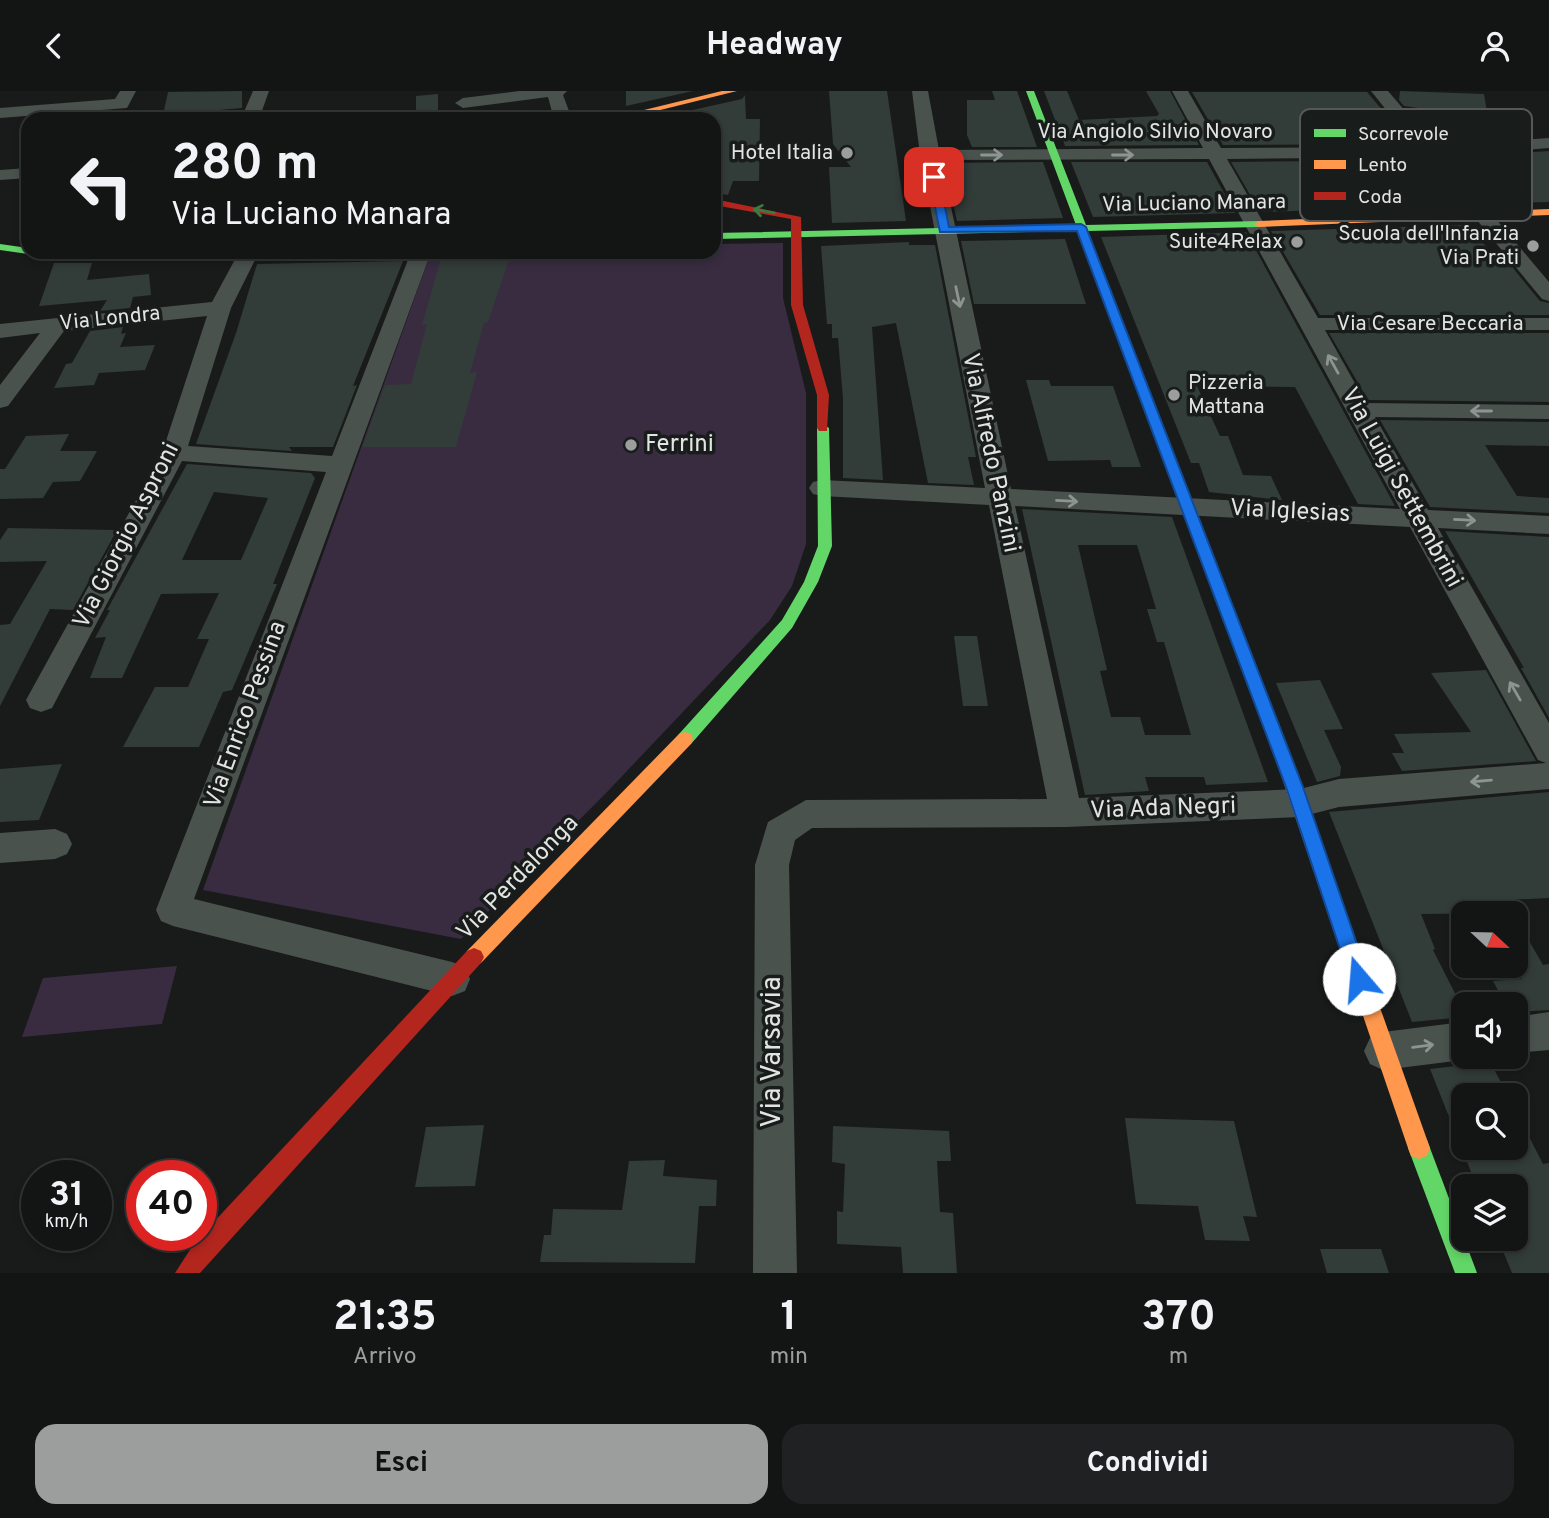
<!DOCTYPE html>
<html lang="it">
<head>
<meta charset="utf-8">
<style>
  body { margin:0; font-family:Overpass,sans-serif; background:#202122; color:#f1f3f6; height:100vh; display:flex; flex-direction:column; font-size:26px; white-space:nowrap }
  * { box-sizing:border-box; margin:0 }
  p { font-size:23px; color:#9d9ea0 }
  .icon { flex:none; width:38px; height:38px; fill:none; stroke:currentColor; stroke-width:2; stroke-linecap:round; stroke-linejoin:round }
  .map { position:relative; height:1182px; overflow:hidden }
  .panel { display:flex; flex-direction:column; background:#131414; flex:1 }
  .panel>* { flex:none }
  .hud { position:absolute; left:21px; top:21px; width:700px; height:147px; border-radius:21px; box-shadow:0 4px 10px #0003,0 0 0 2px #323334; background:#131414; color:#f1f3f6; overflow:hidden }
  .needle { width:46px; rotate:112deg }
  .controls { position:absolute; left:1451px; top:810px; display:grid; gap:14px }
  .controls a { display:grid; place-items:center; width:77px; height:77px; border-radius:14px; background:#131414; box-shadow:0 4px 10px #0003,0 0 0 2px #323334; font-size:35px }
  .speed { position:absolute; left:21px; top:1069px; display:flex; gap:14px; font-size:35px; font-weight:700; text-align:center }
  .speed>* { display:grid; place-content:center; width:91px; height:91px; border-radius:50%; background:#131414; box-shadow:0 4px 10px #0003,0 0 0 2px #323334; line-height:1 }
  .speed small { font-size:18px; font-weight:400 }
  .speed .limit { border:10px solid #d22; background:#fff; color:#111 }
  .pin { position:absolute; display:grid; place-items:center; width:60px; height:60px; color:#fff; margin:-30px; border-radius:14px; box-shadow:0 4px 10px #0006 }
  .me { position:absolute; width:77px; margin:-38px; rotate:342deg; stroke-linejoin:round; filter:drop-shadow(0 0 5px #0008) }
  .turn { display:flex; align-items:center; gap:24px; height:147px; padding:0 35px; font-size:32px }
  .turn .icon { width:91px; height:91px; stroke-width:2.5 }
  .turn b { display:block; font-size:49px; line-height:60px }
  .eta { display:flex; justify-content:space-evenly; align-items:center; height:119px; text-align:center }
  .eta b { font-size:42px; font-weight:700; line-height:49px }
  .action { display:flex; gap:14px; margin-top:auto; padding:14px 35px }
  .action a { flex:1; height:80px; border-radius:21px; background:#9c9e9d; color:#111; font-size:28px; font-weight:700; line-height:80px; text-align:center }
  .action a+a { background:#202122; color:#f1f3f6 }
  header { display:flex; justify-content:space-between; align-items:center; height:91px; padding:0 35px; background:#131414; font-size:32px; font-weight:700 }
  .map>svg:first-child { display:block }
  .green { fill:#392c41 }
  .building { fill:#323c38; fill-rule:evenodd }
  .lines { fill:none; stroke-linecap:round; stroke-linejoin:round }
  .street { fill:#4a524e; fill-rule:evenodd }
  .fast { fill:#63d668; fill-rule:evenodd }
  .slow { fill:#ff974d; fill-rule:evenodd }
  .jam { fill:#b3261e; fill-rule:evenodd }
  .oneway { stroke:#8e9491 }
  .oneway2 { stroke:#3e7941 }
  .route { fill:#1a73e8; stroke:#114b97; stroke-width:2 }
  .poi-dot { fill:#9c9e9d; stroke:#181c1a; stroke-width:2.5 }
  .labels { text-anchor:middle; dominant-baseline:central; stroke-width:7; stroke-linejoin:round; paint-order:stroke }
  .far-street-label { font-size:21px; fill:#e2e4e3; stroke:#181c1a }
  .far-poi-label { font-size:21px; fill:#e2e4e3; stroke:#181c1a; text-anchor:end }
  .poi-label { font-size:24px; fill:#e2e4e3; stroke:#181c1a; text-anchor:start }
  .street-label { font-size:24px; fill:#e2e4e3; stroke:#181c1a }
  .near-street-label { font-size:28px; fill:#e2e4e3; stroke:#181c1a }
  .key { fill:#181c1a; stroke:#555856; stroke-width:2 }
  .key-label { font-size:19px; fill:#e2e4e3 }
</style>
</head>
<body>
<header><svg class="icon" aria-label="back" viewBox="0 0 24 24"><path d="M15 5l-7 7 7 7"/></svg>Headway<svg class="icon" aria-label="person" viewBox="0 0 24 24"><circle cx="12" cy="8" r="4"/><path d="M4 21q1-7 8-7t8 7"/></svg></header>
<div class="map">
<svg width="1549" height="1182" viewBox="0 0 1549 1182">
  <rect width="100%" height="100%" fill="#191b1a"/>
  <!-- green -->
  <g class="green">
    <polygon points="783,152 783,207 806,302 806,453 792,495 770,529 608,700 461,848 203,799 431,161 714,161 714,153"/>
    <polygon points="177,875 162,933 22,946 43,887"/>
  </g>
  <!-- building -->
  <g class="building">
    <polygon points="242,0 242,17 163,24 168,1"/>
    <polygon points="626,0 693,0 626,15"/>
    <polygon points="829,0 887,0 906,130 832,132 829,76 851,76 833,53"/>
    <polygon points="992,0 1017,0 1037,56 972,56 967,44 967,9 995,9"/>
    <polygon points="1044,0 1067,0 1079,29 1157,25 1159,23 1146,0 1170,0 1199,54 1065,55"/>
    <polygon points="1400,0 1484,3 1487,21 1505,24 1507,47 1454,51 1453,22 1404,15 1399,9"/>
    <polygon points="1192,1 1367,1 1411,53 1223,54"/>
    <polygon points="438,3 438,27 416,28 416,5"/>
    <polygon points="745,4 746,28 760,28 759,90 733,90 728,104 714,102 714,28 652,28 742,8"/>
    <polygon points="1549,60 1549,111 1487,113 1448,67"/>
    <polygon points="1423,69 1461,114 1260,121 1231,71"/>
    <polygon points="1043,71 1063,127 957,130 944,72"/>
    <polygon points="1071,71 1207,71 1235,122 1093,126"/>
    <polygon points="1467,134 1500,171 1508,171 1540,210 1549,212 1549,224 1320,224 1271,140"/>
    <polygon points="1246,141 1395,415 1358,413 1295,296 1197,295 1220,345 1228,345 1243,384 1271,385 1282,409 1209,401 1199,372 1191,372 1101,146"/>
    <polygon points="1065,148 1086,213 974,213 961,150"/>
    <polygon points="909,151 909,154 935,154 976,366 968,366 974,394 928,392 896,232 872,236 883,389 843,387 843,308 838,247 832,247 832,233 827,233 821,155"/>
    <polygon points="510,166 488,231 484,232 470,282 477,281 456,356 362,356 385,294 411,293 427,233 422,234 441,167"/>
    <polygon points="403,170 353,295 357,294 333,356 289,356 292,360 196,353 236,242 257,173"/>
    <polygon points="54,172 92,172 87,189 149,183 151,204 133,206 130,217 100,220 107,209 39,215"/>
    <polygon points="123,236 121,243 126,242 120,256 155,254 145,279 99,282 94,294 54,297 66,273 72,272 90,240"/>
    <polygon points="1329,242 1549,242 1549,311 1368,309"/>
    <polygon points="1026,289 1049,289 1051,295 1113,295 1141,376 1112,376 1110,369 1048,370"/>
    <polygon points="1380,329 1549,331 1549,355 1485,354 1517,405 1549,407 1549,422 1430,416"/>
    <polygon points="69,343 60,360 97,360 80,390 53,391 43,407 0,408 0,378 5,378 26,345"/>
    <path d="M187,373L311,382L315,387L273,493H277L232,599L223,601L199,656H123L155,596H188L209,548H197L219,502L161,503L122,587H90L106,546L95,547L110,519H107ZM214,401L268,407L241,469H182Z"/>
    <path d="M1022,418L1172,426L1268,691L1206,694L1204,686H1145L1149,700L1085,704ZM1078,454H1137L1156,518H1147L1157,551H1164L1191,644H1145L1140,626H1111L1100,580L1107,579Z"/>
    <polygon points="8,437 117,439 73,519 50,518 0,615 0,534 10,533 47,470 0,471 0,449"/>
    <polygon points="1445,440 1549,446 1549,627 1521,577 1524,577"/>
    <polygon points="954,545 977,545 988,615 963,615"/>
    <polygon points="1486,579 1536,670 1402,680 1392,662 1404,662 1394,643 1471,641 1431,582"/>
    <polygon points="1320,589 1343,638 1324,639 1341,676 1340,685 1317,691 1276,592"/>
    <polygon points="62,673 39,729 0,731 0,678"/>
    <polygon points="1549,701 1549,807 1505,809 1513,822 1421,823 1435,858 1433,859 1463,918 1463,926 1412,931 1329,721"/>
    <polygon points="1516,827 1543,874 1549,873 1549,919 1516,921 1516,914 1506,914 1493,890 1522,888 1516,878"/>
    <polygon points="1490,971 1508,1004 1463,1004 1463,1057 1516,1057 1516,1020 1543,1073 1549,1072 1549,1182 1512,1182 1498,1148 1516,1148 1516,1096 1477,1096 1430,978"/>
    <polygon points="1125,1027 1234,1030 1257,1126 1243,1125 1250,1150 1205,1149 1198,1115 1136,1113"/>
    <polygon points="484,1034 475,1095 415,1096 426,1036"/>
    <polygon points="833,1035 949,1040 951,1070 937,1070 940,1121 953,1122 957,1182 903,1182 901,1156 837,1153 837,1120 843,1121 845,1073 832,1071"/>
    <polygon points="665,1069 663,1085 717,1089 716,1115 699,1115 695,1172 540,1171 544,1144 551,1144 553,1118 622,1119 629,1070"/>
    <polygon points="1320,1158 1381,1158 1389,1182 1327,1182"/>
  </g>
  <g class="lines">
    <!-- street -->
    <g class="street">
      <polygon points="120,0 136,0 127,17 0,27 0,17 115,8"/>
      <polygon points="253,0 269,0 259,28 241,28"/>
      <polygon points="519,0 567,0 563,4 572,28 554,28 548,6 463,17 455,12 463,7"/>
      <path d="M912,0H928L939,59L1203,57L1172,0H1188L1221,57L1416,56L1371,0H1388L1435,55L1549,47V57L1443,65L1549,191V210L1542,208L1425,66L1227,68L1318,227H1549V239H1325L1366,312L1549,314V328L1375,326L1428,419L1549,425V443L1438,437L1549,632V698L1339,716L1300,726L1066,736L812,737L795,749L789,774L797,1182H753L755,774L768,731L806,709L1047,708L989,414L822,405L813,403L809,397L813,391L822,389L985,397L920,64ZM1209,68L1400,418L1011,398L941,69ZM1015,415L1410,436L1538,669L1546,672L1339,688L1300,698L1079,707Z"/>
      <polygon points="28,77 28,87 0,89 0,79"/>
      <polygon points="239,161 259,161 231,217 188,355 332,365 411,161 431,161 194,808 452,871 465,876 470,888 465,900 452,905 173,835 161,830 156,819 326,381 182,370 52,617 41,621 30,617 26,609 162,362 207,225 64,240 8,315 0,317 0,294 40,242 0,247 0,233 212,211"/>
      <polygon points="55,738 67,743 72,753 67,763 55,768 0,772 0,742"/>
      <polygon points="1549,921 1549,959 1516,962 1516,926"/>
      <polygon points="1463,931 1463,966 1470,966 1463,969 1383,979 1370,973 1364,960 1370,947 1383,941"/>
    </g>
    <!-- fast -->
    <g class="fast">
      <polygon points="1026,0 1034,0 1086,134 1259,130 1264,133 1259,136 1088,140 1167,345 1166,348 1156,348 1155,345 1078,140 714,148 714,142 1076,134"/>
      <polygon points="0,153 28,157 28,161 33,161 28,163 0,159"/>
      <polygon points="823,333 829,337 832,455 818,491 792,537 691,653 679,653 677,648 679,643 782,529 804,491 818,455 817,337"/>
      <polygon points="1419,1046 1427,1049 1477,1182 1455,1182 1408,1057 1411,1049"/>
    </g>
    <!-- slow -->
    <g class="slow">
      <polygon points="722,0 737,0 624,28 607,28"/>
      <polygon points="1549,118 1549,124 1259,136 1254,133 1259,130"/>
      <polygon points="34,161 122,161 117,164 39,164"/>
      <polygon points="685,641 691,643 693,648 691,653 481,872 474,875 467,872 464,866 467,860 679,643"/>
      <polygon points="1286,668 1292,670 1294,675 1430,1057 1427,1065 1419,1068 1411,1065 1408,1057 1278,675 1280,670"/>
    </g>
    <!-- jam -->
    <g class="jam">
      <polygon points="714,108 801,126 803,214 829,304 827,340 819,340 817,337 817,304 791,214 791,128 714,114"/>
      <polygon points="1161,341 1167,345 1294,675 1292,680 1286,682 1280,680 1278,675 1155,345"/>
      <polygon points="474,857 481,860 484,866 481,872 200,1182 175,1182 195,1151 467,860"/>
    </g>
  </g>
  <!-- one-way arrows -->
  <defs><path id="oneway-shaft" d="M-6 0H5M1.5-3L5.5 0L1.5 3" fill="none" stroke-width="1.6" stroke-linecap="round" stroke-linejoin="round" transform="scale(1.75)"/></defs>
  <g class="oneway">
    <use href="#oneway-shaft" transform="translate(992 64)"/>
    <use href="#oneway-shaft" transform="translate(1123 64)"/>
    <use href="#oneway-shaft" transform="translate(958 206) rotate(78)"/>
    <use href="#oneway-shaft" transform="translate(1333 273) rotate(-119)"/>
    <use href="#oneway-shaft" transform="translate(1481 320) rotate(-180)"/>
    <use href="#oneway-shaft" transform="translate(1067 410) rotate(3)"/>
    <use href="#oneway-shaft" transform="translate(1465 429) rotate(3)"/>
    <use href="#oneway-shaft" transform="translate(1515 600) rotate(-120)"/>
    <use href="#oneway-shaft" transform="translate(1481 690) rotate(175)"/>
    <use href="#oneway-shaft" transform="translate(1423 955) rotate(-7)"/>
  </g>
  <use class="oneway2" href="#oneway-shaft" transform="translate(764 120) rotate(-170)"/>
  <!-- route -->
  <polygon class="route" points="934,83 939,86 949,136 1081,133 1086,136 1303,696 1369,888 1366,895 1359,898 1352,895 1350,888 1286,696 1077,140 940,141 929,86"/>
  <!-- markers -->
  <g class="poi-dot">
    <circle cx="847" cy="62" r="7"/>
    <circle cx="1297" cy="151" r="7"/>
    <circle cx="1533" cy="155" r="7"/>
    <circle cx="1174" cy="304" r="7"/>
    <circle cx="631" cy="354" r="7"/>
  </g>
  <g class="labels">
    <!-- far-street labels -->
    <g class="far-street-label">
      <text x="1155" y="41">Via Angiolo Silvio Novaro</text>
      <text transform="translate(1194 113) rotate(-1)">Via Luciano Manara</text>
      <text transform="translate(110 228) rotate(-6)">Via Londra</text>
      <text x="1430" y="233">Via Cesare Beccaria</text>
    </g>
    <!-- far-poi labels -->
    <g class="far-poi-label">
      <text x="833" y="62">Hotel Italia</text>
      <text x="1519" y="143">Scuola dell'Infanzia<tspan x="1519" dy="24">Via Prati</tspan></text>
      <text x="1283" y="151">Suite4Relax</text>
      <text x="1188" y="292" text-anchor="start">Pizzeria<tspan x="1188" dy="24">Mattana</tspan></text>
    </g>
    <!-- poi labels -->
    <g class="poi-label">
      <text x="645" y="354">Ferrini</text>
    </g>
    <!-- street labels -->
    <g class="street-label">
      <text transform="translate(990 362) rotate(78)">Via Alfredo Panzini</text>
      <text transform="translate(1401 397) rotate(61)">Via Luigi Settembrini</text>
      <text transform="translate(1290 421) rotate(3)">Via Iglesias</text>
      <text transform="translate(127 445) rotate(-63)">Via Giorgio Asproni</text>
      <text transform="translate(246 624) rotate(-70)">Via Enrico Pessina</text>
      <text transform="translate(1163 718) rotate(-2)">Via Ada Negri</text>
      <text transform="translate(518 787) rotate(-46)">Via Perdalonga</text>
    </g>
    <!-- near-street labels -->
    <g class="near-street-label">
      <text transform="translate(773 961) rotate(-90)">Via Varsavia</text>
    </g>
  </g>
  <!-- legend -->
  <rect x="1300" y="18" width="232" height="112" rx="10" class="key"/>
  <rect x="1314" y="38" width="32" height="8" fill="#63d668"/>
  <rect x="1314" y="69" width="32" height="9" fill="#ff974d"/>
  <rect x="1314" y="101" width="32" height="8" fill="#b3261e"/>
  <g class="key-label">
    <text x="1358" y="49">Scorrevole</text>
    <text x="1358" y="80">Lento</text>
    <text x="1358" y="112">Coda</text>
  </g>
</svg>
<div class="controls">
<a><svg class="needle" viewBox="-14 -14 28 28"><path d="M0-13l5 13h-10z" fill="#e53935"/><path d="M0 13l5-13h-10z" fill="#9d9ea0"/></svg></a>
<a><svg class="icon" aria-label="sound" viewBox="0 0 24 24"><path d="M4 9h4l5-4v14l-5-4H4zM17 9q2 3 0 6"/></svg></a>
<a><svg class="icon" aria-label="search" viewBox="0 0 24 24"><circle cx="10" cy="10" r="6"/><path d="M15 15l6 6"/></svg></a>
<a><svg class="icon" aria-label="layers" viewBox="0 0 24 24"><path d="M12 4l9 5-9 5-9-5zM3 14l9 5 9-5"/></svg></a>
</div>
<div class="speed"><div>31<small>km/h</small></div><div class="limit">40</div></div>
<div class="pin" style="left:934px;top:86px;background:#d93025"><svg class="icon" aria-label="arrive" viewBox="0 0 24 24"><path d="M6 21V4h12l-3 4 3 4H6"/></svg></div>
<svg class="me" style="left:1359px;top:888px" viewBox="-20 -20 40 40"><circle r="19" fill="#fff"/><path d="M0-13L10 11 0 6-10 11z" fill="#1a73e8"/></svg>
<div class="hud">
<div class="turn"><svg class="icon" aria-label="left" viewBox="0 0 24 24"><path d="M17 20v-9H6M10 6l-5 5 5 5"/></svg><div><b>280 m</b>Via Luciano Manara</div></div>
</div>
</div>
<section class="panel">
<div class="eta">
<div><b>21:35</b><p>Arrivo</p></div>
<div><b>1</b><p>min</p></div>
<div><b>370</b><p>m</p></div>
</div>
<div class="action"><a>Esci</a><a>Condividi</a></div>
</section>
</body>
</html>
